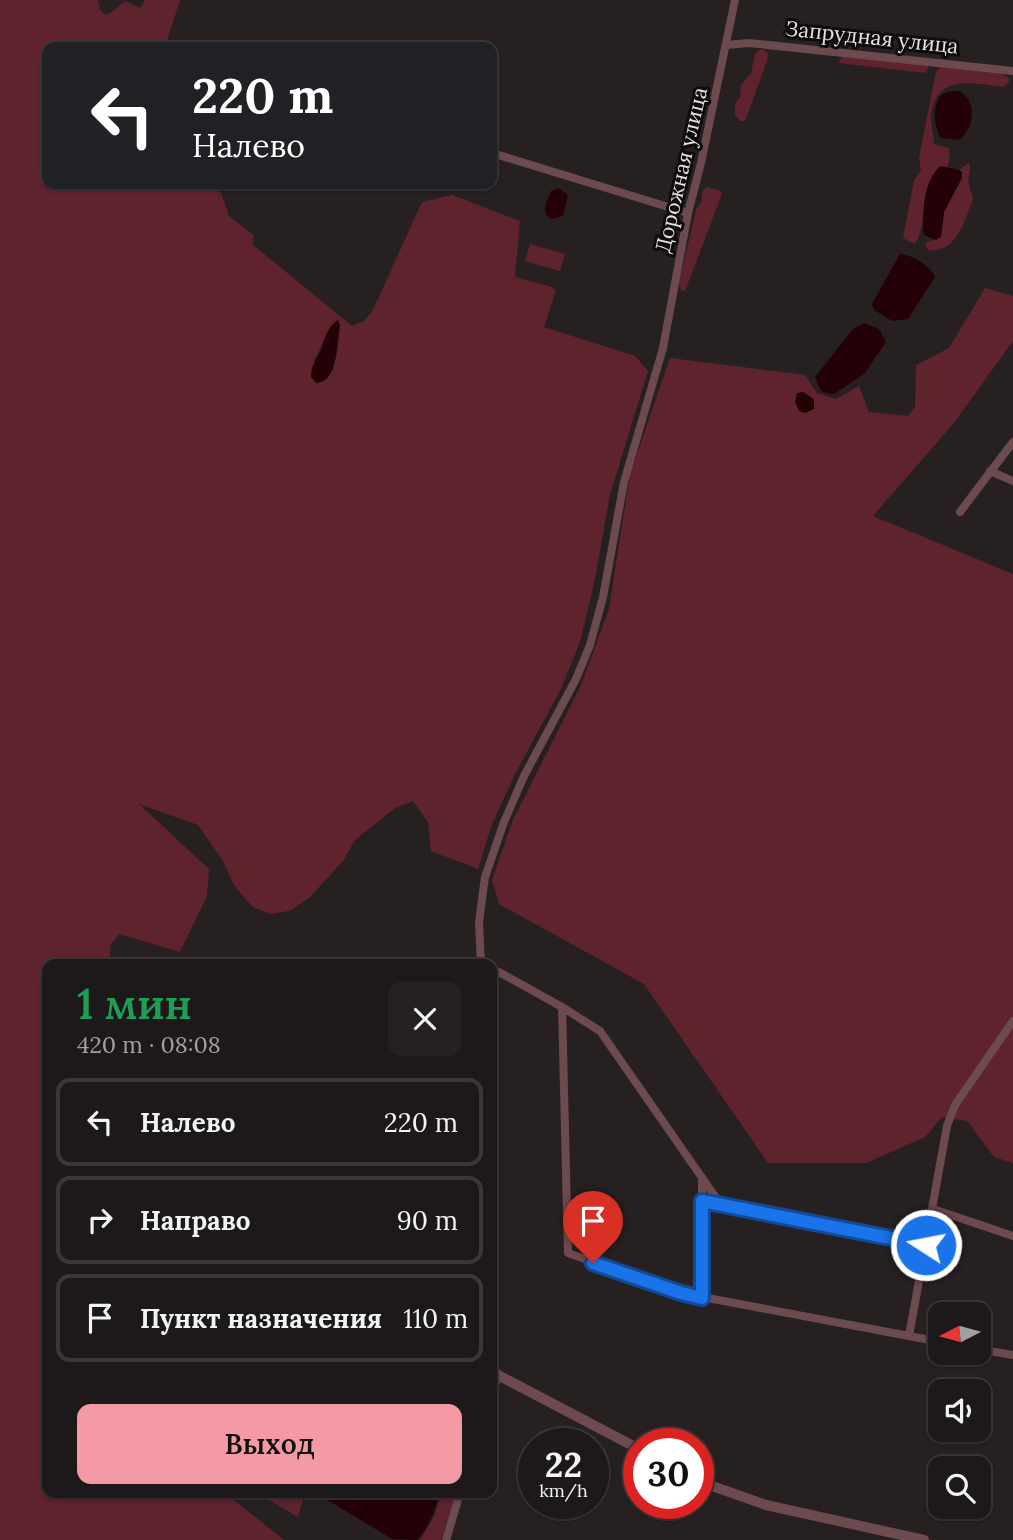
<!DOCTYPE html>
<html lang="ru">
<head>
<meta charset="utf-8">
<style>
  body { margin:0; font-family:Lora,serif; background:#252122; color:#f1f3f6; height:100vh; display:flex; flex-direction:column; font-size:26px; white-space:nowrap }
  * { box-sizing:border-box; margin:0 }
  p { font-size:23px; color:#a0a0a2 }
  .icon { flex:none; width:38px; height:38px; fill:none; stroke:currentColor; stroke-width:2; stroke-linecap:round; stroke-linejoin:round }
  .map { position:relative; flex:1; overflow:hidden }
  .details { position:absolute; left:42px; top:959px; width:455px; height:539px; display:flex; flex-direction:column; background:#1d1819; border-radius:14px; box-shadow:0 2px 5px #0004,0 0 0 2px #3b3738 }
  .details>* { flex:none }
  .guide { position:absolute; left:42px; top:42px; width:455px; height:147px; border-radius:14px; box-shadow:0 2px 5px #0004,0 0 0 2px #3b3738; background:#202124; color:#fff; overflow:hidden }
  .needle { width:46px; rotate:264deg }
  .controls { position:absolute; left:928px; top:1302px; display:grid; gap:14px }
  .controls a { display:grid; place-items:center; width:63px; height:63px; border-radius:14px; background:#1d1819; box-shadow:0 2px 5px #0004,0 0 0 2px #3b3738; font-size:35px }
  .speed { position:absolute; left:518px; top:1428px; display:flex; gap:14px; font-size:35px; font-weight:700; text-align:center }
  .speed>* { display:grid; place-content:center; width:91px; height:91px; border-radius:50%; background:#1d1819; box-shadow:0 2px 5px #0004,0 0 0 2px #3b3738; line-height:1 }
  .speed small { font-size:18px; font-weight:400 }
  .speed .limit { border:10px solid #d22; background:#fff; color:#111 }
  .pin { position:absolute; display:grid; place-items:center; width:60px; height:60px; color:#fff; margin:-72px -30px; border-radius:50% 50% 50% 0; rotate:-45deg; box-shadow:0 0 7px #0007 }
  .pin .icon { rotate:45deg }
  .me { position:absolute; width:77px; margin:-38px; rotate:281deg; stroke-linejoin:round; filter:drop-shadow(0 0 5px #0008) }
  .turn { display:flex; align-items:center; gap:24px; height:147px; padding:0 35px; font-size:32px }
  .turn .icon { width:91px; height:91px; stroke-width:2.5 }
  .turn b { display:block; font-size:49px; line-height:60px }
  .round { display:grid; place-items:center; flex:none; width:74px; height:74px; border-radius:14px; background:#252122 }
  .headline { display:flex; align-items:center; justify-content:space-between; height:119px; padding:0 35px }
  h1 { font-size:42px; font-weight:600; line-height:52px; color:#1e9e55 }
  .primary-button { display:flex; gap:14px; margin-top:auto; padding:14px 35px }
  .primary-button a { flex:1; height:80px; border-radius:14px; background:#f49aa5; color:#111; font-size:28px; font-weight:600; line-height:80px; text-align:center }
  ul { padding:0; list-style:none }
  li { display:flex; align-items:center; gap:21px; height:88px; margin:0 14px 10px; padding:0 21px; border:4px solid #3b3738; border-radius:14px }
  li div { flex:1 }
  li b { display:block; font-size:26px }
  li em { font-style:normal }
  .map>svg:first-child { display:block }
  .green { fill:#5f232e; fill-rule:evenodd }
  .water { fill:#230107 }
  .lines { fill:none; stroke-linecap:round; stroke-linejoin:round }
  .minor { stroke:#6d4a4e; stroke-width:8 }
  .tertiary { stroke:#6d4a4e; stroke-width:10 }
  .route-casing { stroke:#114b97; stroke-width:18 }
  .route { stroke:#1a73e8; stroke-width:12 }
  .labels { text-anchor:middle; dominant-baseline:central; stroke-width:6; stroke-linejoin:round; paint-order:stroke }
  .street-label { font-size:21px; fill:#e7e2e2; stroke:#0e0b0b }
</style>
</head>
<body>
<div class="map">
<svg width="1013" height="1540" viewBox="0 0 1013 1540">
  <rect width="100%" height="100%" fill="#272021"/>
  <!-- green -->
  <g class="green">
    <path d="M0,0H98L100,10L106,15C115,12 118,5 125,1L140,8L145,0H180L165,47H47V184H206L221,193L229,216L253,235V245L352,326L364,321L372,312L422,202L452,195L520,221L515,277L552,287L556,291L544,327L635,356L648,371L610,495L595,579L580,642L561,689L515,774L491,827L478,869L431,851L428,822L413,801L395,808L355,840L343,861L309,898L289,911L270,914L253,907L235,887L223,861L198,825L139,804L209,869L207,896L180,952L119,934L111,944L109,964H47V1493H225L284,1540H0ZM338,320L333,371L313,361C324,348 323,330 338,320Z"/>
    <polygon points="761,49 768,53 767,61 745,121 740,121 735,115 735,104 740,97 741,85 751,73 755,53"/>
    <polygon points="843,56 928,64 928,69 925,73 838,63"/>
    <path d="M941,67L1002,74L1009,78V82L1004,87C972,83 935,73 931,117C931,126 934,135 934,144L949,148L950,160L947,167H940C935,176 927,186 925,196C922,213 924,230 915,244L903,238L914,180L921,170L919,158L936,72Z"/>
    <path d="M969,163C972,171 967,177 969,185C970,191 973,193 973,200C963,223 957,253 928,250L925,243L941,237L944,212L962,178V172L959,170Z"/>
    <polygon points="707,187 721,191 722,194 685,291 681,290 679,283 696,210 702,200 702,192"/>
    <polygon points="530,244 565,254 560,271 525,261"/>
    <polygon points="985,288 1013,296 1013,341 954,423 873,516 1013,574 1013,1163 994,1157 967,1121 942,1117 925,1137 866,1163 768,1163 644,984 499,904 492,880 513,820 581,685 609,609 630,474 670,358 805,375 817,393 836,399 859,386 869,412 908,416 915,407 916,365 949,348"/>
    <polygon points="257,1493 303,1493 305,1494 298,1517"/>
    <polygon points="442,1493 456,1493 441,1540 420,1540 434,1516"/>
  </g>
  <!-- water -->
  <g class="water">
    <path d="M960,91C977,103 975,127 959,140L941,138C934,128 931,102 943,94C948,91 954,91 960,91Z"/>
    <path d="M940,166L959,170L962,172V178L944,212L941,237L936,240L924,235L923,230C924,207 923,183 940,166Z"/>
    <path d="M558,188L568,195L563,216L551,219C540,212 547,201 551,191Z"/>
    <path d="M900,254C912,255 930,265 935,277L908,319L892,321L874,310L872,304Z"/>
    <path d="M338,320L340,325C337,343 338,383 316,383L311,377C311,365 316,361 321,350C326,338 326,328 338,320Z"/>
    <polygon points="864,323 879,329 886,342 864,374 834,394 829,394 821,391 815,377 853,329"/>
    <polygon points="803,392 814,399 814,409 805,413 799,411 795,402 797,393"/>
    <path d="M316,1493H440C435,1510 430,1527 417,1540L392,1539Z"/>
  </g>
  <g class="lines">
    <!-- minor -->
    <g class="minor">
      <polyline points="727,45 749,43 1013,71"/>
      <polyline points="492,153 688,213"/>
      <polyline points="990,471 1013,481"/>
      <polyline points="960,512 1013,442"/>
      <polyline points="481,964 479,922 485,877 504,822 524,776 576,679 590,645 603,597 624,482 663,348 688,213 701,163 735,0"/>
      <polyline points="492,972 499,972 562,1007"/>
      <polyline points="702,1178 702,1298"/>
      <polyline points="702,1201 926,1245"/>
      <polyline points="721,1205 600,1031 562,1007 568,1253 681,1293 909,1336"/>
      <polyline points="933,1209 1013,1236"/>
      <polyline points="940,1342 909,1336 947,1126 955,1105 1013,1021"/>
      <polyline points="978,1349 1013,1355"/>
      <polyline points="492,1364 498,1375 492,1396"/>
      <polyline points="446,1540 460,1493"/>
    </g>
    <!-- tertiary -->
    <g class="tertiary">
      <polyline points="498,1375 639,1449"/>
      <polyline points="698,1481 766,1505 924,1540"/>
    </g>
  </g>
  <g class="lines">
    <defs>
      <polyline id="route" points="593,1263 681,1293 702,1298 702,1201 926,1245"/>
    </defs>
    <!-- route casing -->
    <use href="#route" class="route-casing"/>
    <!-- route -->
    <use href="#route" class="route"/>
  </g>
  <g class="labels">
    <!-- street labels -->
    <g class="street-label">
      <text transform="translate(872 37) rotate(6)">Запрудная улица</text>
      <text transform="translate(681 170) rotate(-77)">Дорожная улица</text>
    </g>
  </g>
</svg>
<div class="controls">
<a><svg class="needle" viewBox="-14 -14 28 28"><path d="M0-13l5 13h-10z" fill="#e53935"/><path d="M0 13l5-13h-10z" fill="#a0a0a2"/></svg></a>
<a><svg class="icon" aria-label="sound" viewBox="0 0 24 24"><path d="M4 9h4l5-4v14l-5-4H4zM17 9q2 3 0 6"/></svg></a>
<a><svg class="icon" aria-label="search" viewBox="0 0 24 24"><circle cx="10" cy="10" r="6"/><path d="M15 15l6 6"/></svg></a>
</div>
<div class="speed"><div>22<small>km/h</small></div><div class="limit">30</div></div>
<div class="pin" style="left:593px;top:1263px;background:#d93025"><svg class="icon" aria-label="arrive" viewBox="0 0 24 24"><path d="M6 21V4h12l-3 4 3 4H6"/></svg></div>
<svg class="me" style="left:926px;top:1245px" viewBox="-20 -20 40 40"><circle r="17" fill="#1a73e8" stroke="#fff" stroke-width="3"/><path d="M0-11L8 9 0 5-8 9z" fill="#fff"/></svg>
<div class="guide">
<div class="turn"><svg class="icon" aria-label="left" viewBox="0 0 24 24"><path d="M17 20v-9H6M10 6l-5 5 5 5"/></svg><div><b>220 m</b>Налево</div></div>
</div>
<section class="details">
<div class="headline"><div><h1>1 мин</h1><p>420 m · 08:08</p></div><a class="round"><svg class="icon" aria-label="close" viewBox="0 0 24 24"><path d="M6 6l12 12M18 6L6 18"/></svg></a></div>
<ul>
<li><svg class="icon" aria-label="left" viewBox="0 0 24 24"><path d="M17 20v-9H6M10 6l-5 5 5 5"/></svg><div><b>Налево</b></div><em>220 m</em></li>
<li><svg class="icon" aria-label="right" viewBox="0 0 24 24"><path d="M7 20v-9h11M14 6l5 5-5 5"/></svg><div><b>Направо</b></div><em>90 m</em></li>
<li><svg class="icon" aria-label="arrive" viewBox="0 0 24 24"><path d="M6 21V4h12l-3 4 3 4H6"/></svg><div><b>Пункт назначения</b></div><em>110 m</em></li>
</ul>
<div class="primary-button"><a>Выход</a></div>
</section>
</div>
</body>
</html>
